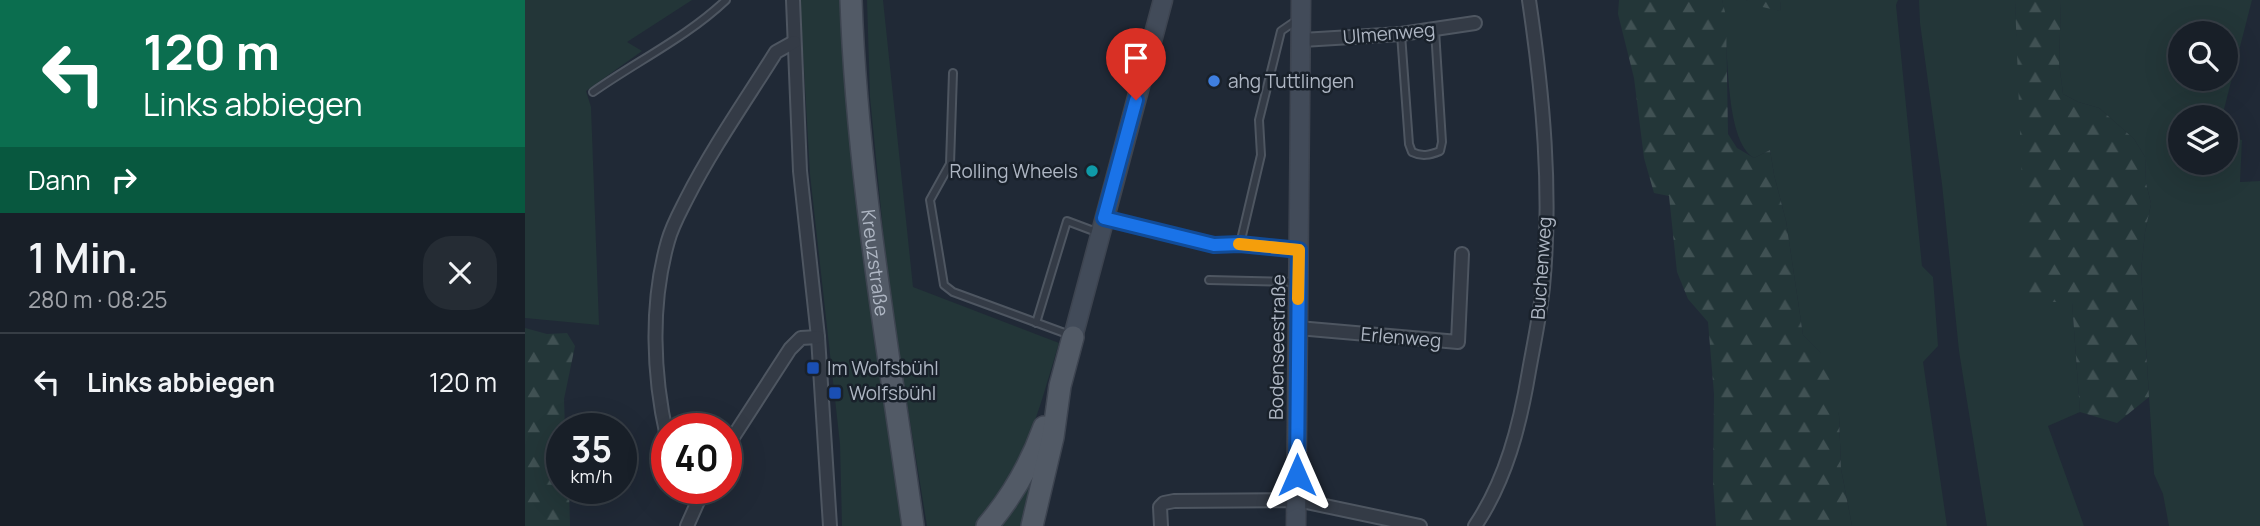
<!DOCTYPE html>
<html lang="de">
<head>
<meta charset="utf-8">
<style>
  body { margin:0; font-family:Manrope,sans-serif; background:#252c34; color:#f1f3f6; height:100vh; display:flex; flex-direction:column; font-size:26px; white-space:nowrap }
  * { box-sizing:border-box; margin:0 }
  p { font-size:23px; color:#9fa2a8 }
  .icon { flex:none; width:38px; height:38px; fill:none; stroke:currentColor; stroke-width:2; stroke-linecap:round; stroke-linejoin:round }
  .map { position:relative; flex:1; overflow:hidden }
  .details { display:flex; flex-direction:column; background:#181f28; width:525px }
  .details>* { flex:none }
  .hud { background:#0b6e4f; color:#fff; overflow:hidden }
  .buttons { position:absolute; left:1643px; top:21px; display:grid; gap:14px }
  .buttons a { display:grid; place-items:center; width:70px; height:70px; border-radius:50%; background:#181f28; box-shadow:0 7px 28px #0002,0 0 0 2px #363d45; font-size:35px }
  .speed { position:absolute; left:21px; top:413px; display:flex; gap:14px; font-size:35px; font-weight:700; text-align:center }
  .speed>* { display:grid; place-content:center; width:91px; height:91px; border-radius:50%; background:#181f28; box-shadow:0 7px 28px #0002,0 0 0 2px #363d45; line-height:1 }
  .speed small { font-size:18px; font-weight:400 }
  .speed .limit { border:10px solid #d22; background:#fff; color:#111 }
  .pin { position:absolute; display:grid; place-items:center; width:60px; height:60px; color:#fff; margin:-72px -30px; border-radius:50% 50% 50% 0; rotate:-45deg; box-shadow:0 0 7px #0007 }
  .pin .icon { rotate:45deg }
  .me { position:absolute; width:77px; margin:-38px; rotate:0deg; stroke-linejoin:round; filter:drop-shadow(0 0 5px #0008) }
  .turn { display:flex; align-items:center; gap:24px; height:147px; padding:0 28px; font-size:32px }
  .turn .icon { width:91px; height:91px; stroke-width:2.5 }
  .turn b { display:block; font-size:49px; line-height:60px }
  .then { display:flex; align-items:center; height:66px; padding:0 28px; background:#0003; gap:14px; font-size:26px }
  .round { display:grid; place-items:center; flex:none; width:74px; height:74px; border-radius:28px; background:#252c34 }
  .head { display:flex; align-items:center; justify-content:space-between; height:119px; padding:0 28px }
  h1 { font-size:42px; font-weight:600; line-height:52px }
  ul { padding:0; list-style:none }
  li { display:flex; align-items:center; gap:21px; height:98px; padding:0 28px; border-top:2px solid #363d45 }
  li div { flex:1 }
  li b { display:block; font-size:26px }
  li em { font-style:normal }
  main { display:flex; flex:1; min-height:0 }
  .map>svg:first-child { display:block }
  .green { fill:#233638; fill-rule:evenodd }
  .forest { fill:url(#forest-firs) }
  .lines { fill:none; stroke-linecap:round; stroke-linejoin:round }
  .lane-casing { stroke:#4e5661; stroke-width:10 }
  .street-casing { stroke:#4e5661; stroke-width:16 }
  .secondary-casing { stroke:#3d4450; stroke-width:21 }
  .primary-casing { stroke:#3d4450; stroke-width:24 }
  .lane { stroke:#343b46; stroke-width:6 }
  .street { stroke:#343b46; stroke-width:12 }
  .secondary { stroke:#424b59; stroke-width:18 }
  .primary { stroke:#525a66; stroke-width:21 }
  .route-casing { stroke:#114b97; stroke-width:18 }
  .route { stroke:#1a73e8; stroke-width:12 }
  .slow { stroke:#f59e0b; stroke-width:12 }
  .shop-dot { fill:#3f7fe0; stroke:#19212b; stroke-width:2.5 }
  .culture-dot { fill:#0f9aa8; stroke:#19212b; stroke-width:2.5 }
  .transit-dot { fill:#1a4fb4; stroke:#19212b; stroke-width:2.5 }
  .labels { text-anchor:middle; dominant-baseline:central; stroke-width:5; stroke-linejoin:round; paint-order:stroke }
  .street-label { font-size:19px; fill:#aeb6c3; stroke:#19212b }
  .poi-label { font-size:19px; fill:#aeb6c3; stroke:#19212b; text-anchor:start }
</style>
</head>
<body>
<main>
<section class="details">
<div class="hud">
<div class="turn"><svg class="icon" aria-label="left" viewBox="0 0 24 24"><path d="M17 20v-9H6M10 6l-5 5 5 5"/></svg><div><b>120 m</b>Links abbiegen</div></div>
<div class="then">Dann<svg class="icon" aria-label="right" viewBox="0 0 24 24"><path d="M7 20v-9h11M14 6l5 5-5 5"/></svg></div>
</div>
<div class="head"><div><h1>1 Min.</h1><p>280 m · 08:25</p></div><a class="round"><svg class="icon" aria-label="close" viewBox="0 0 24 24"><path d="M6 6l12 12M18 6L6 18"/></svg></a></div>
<ul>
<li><svg class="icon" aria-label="left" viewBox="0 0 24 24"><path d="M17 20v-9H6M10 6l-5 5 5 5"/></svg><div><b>Links abbiegen</b></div><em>120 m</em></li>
</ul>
</section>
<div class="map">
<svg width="1735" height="526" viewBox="0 0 1735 526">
  <defs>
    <pattern id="forest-firs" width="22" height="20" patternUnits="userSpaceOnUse" patternTransform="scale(1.75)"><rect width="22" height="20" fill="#233638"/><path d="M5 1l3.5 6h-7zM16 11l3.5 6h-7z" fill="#405153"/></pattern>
  </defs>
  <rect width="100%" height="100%" fill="#202936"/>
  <!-- green -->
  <g class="green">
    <polygon points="0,0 167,0 102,42 117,51 61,91 66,107 74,325 0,318"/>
    <polygon points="275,0 317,0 341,257 377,526 317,526 315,444 285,174"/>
    <path d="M342,0H358L388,287L534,343C513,412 500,470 451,526H402L364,292L345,97Z"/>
    <path d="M1197,0H1221L1255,11L1256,0H1373L1371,5L1397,266L1408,277L1413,346L1398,362L1422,526H1327L1316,469L1314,416L1295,352L1278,335L1261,221L1249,175L1245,150L1229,158C1197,139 1205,36 1197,0Z"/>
    <polygon points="1394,0 1490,0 1506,302 1547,301 1555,412 1523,426 1559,526 1462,526 1434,351 1417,184 1395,23"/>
    <path d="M1536,0H1727L1697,117H1656V163H1701V137L1717,140L1715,182L1735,181V526H1644L1638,494L1629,474L1616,271L1620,232L1626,204L1621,183L1620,157L1609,139L1574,108L1553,102L1538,94L1534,63ZM1656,33H1701V79H1656Z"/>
    <polygon points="501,486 508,486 499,526 474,526"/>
  </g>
  <!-- forest -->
  <g class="forest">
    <polygon points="1094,0 1197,0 1201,16 1203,134 1212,148 1229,158 1245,150 1249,175 1261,221 1278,335 1295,352 1307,375 1314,416 1316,469 1327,526 1191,526 1188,482 1189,394 1183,322 1163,299 1152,272 1144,196 1129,193 1119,158 1109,78 1093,14"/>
    <polygon points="1221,0 1256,0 1255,11 1233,6"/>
    <polygon points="1490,0 1536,0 1534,63 1538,94 1553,102 1574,108 1609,139 1620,157 1621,183 1626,204 1620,232 1616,271 1624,397 1592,423 1555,412 1547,302 1505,302 1500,265"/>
    <polygon points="0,328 22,334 42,333 50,346 39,399 40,429 37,429 37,488 44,488 45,526 0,526"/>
  </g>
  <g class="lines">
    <defs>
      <g id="lane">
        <path d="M876,34L884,144L887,152C897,157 905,155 915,151L917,142L910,30"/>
        <polyline points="428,73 425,164 405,200 419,285 428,292 545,335"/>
        <path d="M68,92C112,61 162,37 201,0"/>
        <polyline points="580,218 689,245 715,244"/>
        <polyline points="770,250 715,244 736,155 734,120 756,31 772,20"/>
        <polyline points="684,280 771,282"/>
        <polyline points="511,323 542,221 574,233"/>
      </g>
      <g id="street">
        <polyline points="268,0 275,171 293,337 305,526"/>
        <polyline points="777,40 876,34 950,23"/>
        <polyline points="773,328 933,342 937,254"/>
        <path d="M142,437C128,375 125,304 143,241C147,226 155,212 162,198C188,147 221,100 251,52L269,42"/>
        <polyline points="201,448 265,349 276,338 293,337"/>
        <polyline points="162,526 179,488"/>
        <polyline points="636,526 635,507 639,503 649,501 772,500 895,526"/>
        <path d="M950,526C981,480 995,425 1004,371C1009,343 1015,315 1018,287C1027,192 1018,94 1004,0"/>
      </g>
      <g id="secondary">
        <polyline points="548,337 638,0"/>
        <polyline points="771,526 776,0"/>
      </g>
      <g id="primary">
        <path id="s1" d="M326,0C332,176 364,352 388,526"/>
        <path d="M462,526C487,497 506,463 519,427"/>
        <polyline points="507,526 528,437 535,386 548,337"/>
      </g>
    </defs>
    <!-- lane casing -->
    <use href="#lane" class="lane-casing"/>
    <!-- street casing -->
    <use href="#street" class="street-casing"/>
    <!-- secondary casing -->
    <use href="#secondary" class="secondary-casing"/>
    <!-- primary casing -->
    <use href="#primary" class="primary-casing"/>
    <!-- lane -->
    <use href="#lane" class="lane"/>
    <!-- street -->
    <use href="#street" class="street"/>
    <!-- secondary -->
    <use href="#secondary" class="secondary"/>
    <!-- primary -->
    <use href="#primary" class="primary"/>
  </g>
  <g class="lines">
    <defs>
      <polyline id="route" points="611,100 579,218 689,245 715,244 774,250 772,475"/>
    </defs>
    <!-- route casing -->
    <use href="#route" class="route-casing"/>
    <!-- route -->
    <use href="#route" class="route"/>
    <!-- slow -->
    <polyline class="slow" points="714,244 774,250 773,299"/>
  </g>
  <!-- markers -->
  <circle class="shop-dot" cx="689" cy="81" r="7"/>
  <circle class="culture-dot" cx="567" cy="171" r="7"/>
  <g class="transit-dot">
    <rect x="281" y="361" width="14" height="14" rx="3.5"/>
    <rect x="303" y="386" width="14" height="14" rx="3.5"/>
  </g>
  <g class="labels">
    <!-- street labels -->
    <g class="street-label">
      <text transform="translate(864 33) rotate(-5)">Ulmenweg</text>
      <text stroke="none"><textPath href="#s1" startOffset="264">Kreuzstraße</textPath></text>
      <text transform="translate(1016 268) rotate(-86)">Buchenweg</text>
      <text transform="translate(876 337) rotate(5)">Erlenweg</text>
      <text transform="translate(752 347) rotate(-89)">Bodenseestraße</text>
    </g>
    <!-- poi labels -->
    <g class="poi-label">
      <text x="703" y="81">ahg Tuttlingen</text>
      <text x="553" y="171" text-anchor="end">Rolling Wheels</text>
      <text x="302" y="368">Im Wolfsbühl</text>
      <text x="324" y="393">Wolfsbühl</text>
    </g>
  </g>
</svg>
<div class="buttons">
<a><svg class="icon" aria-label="search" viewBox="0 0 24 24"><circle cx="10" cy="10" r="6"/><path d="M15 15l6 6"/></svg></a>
<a><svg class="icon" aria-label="layers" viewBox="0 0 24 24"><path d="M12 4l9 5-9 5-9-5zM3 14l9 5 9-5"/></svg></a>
</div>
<div class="speed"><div>35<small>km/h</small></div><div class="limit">40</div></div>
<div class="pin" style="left:611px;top:100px;background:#d93025"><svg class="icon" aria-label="arrive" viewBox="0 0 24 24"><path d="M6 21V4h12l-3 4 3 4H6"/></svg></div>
<svg class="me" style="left:772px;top:475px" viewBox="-20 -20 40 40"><path d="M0-17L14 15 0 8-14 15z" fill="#1a73e8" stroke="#fff" stroke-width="4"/></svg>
</div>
</main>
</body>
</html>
